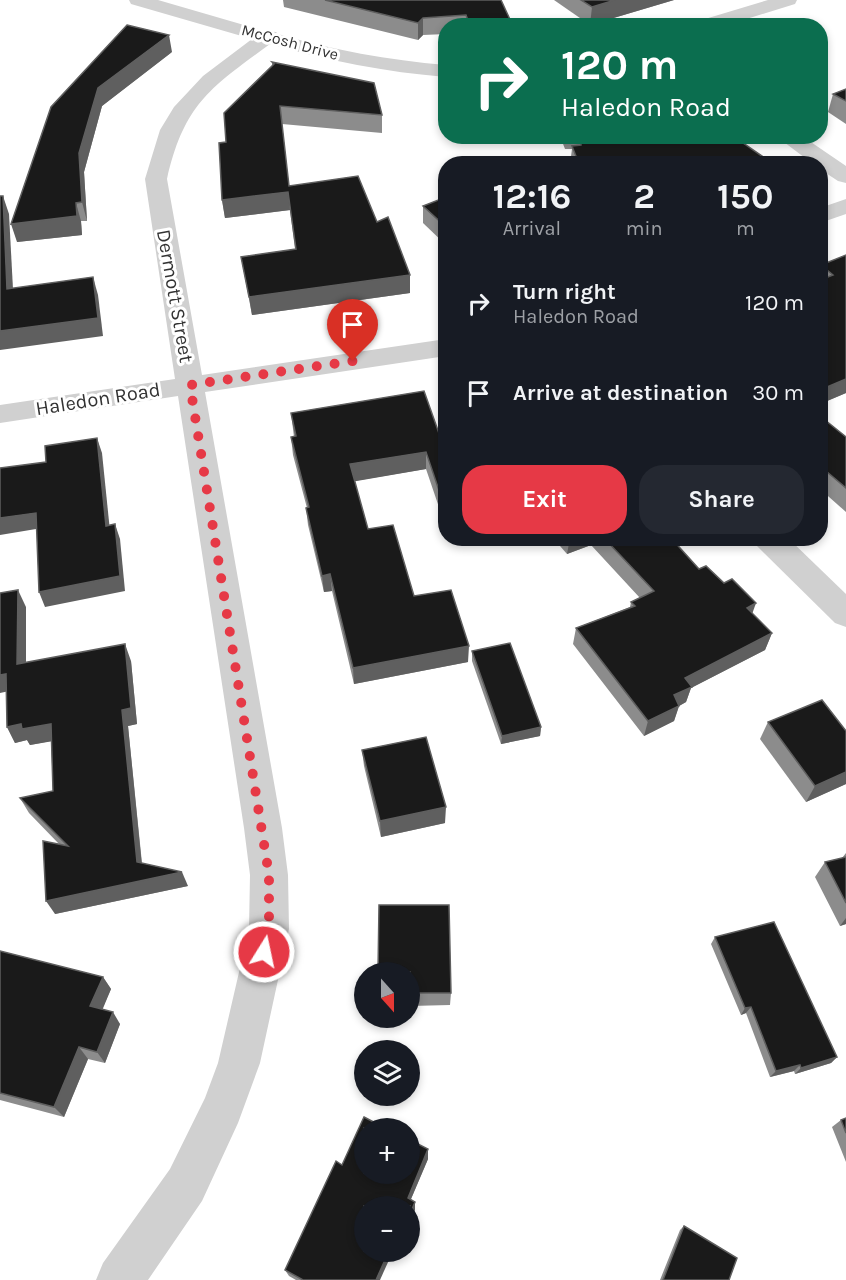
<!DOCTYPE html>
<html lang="en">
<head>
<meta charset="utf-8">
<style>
  body { margin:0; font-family:Karla,sans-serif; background:#242831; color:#f1f3f6; height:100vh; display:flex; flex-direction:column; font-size:22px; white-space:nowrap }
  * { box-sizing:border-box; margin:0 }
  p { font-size:20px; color:#9ea1a6 }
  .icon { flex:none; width:33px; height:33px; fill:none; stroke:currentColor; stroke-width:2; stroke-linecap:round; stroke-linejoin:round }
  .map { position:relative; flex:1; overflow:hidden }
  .drawer { position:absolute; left:438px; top:156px; width:390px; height:390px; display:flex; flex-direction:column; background:#171b24; border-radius:24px; box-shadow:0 3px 9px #0003 }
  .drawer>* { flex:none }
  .top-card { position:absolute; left:438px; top:18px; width:390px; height:126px; border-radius:24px; box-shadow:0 3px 9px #0003; background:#0b6e4f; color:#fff; overflow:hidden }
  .needle { width:39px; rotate:159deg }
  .fabs { position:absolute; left:354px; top:962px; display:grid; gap:12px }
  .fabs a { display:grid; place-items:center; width:66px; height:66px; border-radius:50%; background:#171b24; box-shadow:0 3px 9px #0003; font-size:30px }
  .pin { position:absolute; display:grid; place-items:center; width:51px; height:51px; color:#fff; margin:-62px -26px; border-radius:50% 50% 50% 0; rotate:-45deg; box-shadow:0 0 6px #0007 }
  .pin .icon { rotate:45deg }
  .me { position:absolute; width:66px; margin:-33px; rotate:10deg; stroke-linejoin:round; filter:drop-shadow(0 0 4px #0008) }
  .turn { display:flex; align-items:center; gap:21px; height:126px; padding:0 24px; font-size:27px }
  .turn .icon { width:78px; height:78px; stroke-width:2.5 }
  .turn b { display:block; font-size:42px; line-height:51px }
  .eta { display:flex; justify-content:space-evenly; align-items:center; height:102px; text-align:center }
  .eta b { font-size:36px; font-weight:700; line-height:42px }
  .cta { display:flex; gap:12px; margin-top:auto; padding:12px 24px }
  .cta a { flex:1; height:69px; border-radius:24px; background:#e63946; color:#fff; font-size:24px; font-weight:700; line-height:69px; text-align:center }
  .cta a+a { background:#242831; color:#f1f3f6 }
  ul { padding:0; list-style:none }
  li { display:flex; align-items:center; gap:18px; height:90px; padding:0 24px }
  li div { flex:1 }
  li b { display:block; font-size:22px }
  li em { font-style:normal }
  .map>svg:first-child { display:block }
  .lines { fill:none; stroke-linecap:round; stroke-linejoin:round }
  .street { fill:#d0d0d0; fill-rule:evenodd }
  .wall { fill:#8c8c8c }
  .shaded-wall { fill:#5f5f5f }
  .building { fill:#1a1a1a; stroke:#5f5f5f; stroke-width:1.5 }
  .route { stroke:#e63946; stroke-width:10; stroke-dasharray:0 18 }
  .labels { text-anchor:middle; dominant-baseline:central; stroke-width:6; stroke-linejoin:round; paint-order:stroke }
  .far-street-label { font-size:16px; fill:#333; stroke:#fff }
  .street-label { font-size:20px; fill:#333; stroke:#fff }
</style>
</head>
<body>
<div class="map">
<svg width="846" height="1280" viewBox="0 0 846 1280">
  <rect width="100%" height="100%" fill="#fff"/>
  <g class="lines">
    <!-- street -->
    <g class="street">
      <path d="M129,0H158L265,31L276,32L278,34C333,50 388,60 446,65V77C386,72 328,61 270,44C211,87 184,104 167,179L202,375L446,339V356L205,392L282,828L288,875L289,929L260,1063L238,1123L202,1201L148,1280H96L103,1263L170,1169L205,1098L218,1063L249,929L250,875L244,828L178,396L0,423V405L175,379L145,179L160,130L174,107L203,76L252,39L131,4Z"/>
      <polygon points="768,0 797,0 795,4 724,26 693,26 695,22"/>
      <polygon points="776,136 802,136 846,166 846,183 838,181 820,169 820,164 813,164"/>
      <polygon points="846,199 846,214 820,223 820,208"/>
      <polygon points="753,538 788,538 846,594 846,627 835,623 757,546"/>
    </g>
  </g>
  <!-- wall -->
  <g class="wall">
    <polygon points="283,0 501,0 513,26 446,26 446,34 423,35 418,40 284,7"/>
    <polygon points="554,0 674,0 590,25"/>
    <polygon points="172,52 102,106 84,172 87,221 81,221 82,235 17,242 51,107"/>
    <polygon points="272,62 382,115 382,133 282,124 289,186 377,222 410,293 252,315 241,257 295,249 290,210 225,218 222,200 226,142 272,66"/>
    <polygon points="846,89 846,124 828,112 833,94"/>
    <polygon points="456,136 481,136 457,138"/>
    <polygon points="560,136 711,136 714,139 769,164 570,164 572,149 565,149"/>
    <polygon points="446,197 446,245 423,223 423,206"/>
    <polygon points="846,255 846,393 820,404 820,266"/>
    <polygon points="291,413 441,439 446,437 446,518 443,519 426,469 354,481 368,529 414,596 468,662 354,684 332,591 324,592 308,525 306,508 307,508 293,455 291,437 294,437"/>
    <polygon points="820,416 846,437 846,512 820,489"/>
    <polygon points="553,538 671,538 699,569 752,613 772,633 765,650 691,688 686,702 679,706 674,721 644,736 573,644 576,628 630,607 631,602 640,598 591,545 567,554"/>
    <polygon points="26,607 26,662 131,661 137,724 128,726 142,863 188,886 55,914 60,845 29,813 20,798 53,791 51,741 30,745 27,740 15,743 7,727 6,692"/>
    <polygon points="472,651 541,727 540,736 501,744 472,661"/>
    <polygon points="768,722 846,731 846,784 806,802 760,739"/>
    <polygon points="362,750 445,823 381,837 364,766"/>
    <polygon points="846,853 846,924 840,926 815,877 825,862 842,858"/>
    <polygon points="715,937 837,1057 831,1063 795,1074 794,1071 770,1077 746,1013 741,1015 711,944"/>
    <polygon points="0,951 103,977 111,989 102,1009 120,1024 105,1063 88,1059 64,1117 0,1100"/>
    <polygon points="410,972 451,993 450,1005 410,1006"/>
    <polygon points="846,1118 846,1162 832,1127 841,1120"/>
    <polygon points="428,1149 428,1159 411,1199 415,1210 364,1206 380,1280 296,1280 289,1276 285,1270 342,1165"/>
    <polygon points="684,1226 729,1280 660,1280 680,1230"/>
  </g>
  <!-- shaded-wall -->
  <g class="shaded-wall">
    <polygon points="615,0 674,0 590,25 592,7"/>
    <polygon points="423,18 423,35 418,40 418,23"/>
    <polygon points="169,35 172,52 102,106 84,172 87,221 82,202 79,153 98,88"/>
    <polygon points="288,192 290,210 225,218 222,200"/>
    <polygon points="3,196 9,214 14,308 7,289"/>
    <polygon points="76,203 81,221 82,235 17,242 11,224"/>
    <polygon points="410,275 410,293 252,315 249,297"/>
    <polygon points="93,277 98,295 103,336 0,350 0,331"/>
    <polygon points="846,379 846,393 820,404 820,390"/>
    <polygon points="97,438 102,453 111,541 106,526"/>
    <polygon points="426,452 426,469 351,482 350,464"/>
    <polygon points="446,501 446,518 443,519 443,502"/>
    <polygon points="36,513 42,528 0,535 0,518"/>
    <polygon points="115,524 120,539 125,591 45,607 39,592"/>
    <polygon points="570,538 592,538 591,545 567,554"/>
    <polygon points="330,574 332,591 324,592 322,576"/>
    <polygon points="18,590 26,607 26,681 17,664"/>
    <polygon points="756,603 750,620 747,608"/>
    <polygon points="772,633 765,650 691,688 686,702 679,706 674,721 644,736 648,721 685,678"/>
    <polygon points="125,644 131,661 137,724 128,726 143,876 137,862 122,710"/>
    <polygon points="469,646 468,662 354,684 353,668"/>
    <polygon points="6,674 14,690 0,693 0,675"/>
    <polygon points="21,724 51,724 59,740 30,745 27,740 15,743 7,727"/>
    <polygon points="541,727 540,736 501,744 502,736"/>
    <polygon points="846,772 846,784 806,802 815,786"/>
    <polygon points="446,807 445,823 381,837 380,821"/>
    <polygon points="182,872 188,886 55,914 46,901"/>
    <polygon points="846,918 846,924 840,926"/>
    <polygon points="103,977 111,989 99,1018 90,1006"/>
    <polygon points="751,1007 746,1013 741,1015 745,1008"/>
    <polygon points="113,1012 120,1024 105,1063 97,1052"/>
    <polygon points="79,1047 88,1059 64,1117 54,1107"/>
    <polygon points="837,1057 831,1063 795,1074 801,1068"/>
    <polygon points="800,1065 794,1071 770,1077 776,1071"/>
    <polygon points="428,1149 428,1159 408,1206 408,1198"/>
    <polygon points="415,1202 415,1210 410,1223 410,1214"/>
    <polygon points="389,1251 393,1251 380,1280 376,1280"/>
  </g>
  <!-- building -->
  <g class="building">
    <polygon points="325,0 501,0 513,26 470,26 466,15 423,18 418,23"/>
    <polygon points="581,0 615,0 592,7"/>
    <polygon points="127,25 169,35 98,88 79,153 82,202 76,203 77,216 11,224 51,107"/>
    <polygon points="272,62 374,83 382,115 280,106 289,186 358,176 377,222 388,217 410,275 249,297 241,257 296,249 288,192 222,200 219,143 226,142 224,113 274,64"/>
    <polygon points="846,89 846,101 833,94"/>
    <polygon points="581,136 711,136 714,139 721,136 733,136 769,161 764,164 579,164 572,146 581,145"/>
    <polygon points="0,196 3,196 7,289 93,277 98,318 0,331"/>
    <polygon points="446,197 446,227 423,206"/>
    <polygon points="846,255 846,379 820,390 820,280 833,275 821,265"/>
    <polygon points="424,391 441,439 446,437 446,501 443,502 426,452 350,464 368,529 393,525 414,596 451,590 469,646 353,668 330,574 322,576 306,508 309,507 291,437 296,436 291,413"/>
    <polygon points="820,416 846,437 846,488 820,466"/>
    <polygon points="97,438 106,526 115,524 120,576 39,592 36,513 0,518 0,468 46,462 45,446"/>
    <polygon points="604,538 671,538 699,569 706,566 724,583 732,579 756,603 747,608 772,633 685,678 692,687 674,695 679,706 648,721 576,628 635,606 631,602 654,591"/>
    <polygon points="18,590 17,664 125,644 131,708 122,710 137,862 182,872 46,901 43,841 68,846 20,798 53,791 51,724 22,729 21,724 7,727 6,674 0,675 0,593"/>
    <polygon points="510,643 541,727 502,736 472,651"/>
    <polygon points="822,700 846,731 846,772 815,786 768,722"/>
    <polygon points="426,737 446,807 380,821 362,750"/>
    <polygon points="846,857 846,903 825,862"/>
    <polygon points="379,905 449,905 451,993 410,993 410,972 378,972"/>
    <polygon points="774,922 837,1057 801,1068 800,1065 776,1071 751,1007 745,1008 715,937"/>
    <polygon points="0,951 103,977 90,1006 113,1012 97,1052 79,1047 54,1107 0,1093"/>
    <polygon points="364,1117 385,1128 364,1128 364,1173 410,1173 410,1140 428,1149 408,1198 415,1202 410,1214 410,1206 364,1206 364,1251 389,1251 376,1280 303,1280 285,1270 336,1161 342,1165"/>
    <polygon points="846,1118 846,1133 841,1120"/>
    <polygon points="684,1226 737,1258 729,1280 663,1280"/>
  </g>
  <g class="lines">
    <!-- route -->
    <polyline class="route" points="264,952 269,929 269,875 190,385 353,361"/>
  </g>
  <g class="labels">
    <!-- far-street labels -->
    <g class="far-street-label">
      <text transform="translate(290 42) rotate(15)">McCosh Drive</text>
    </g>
    <!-- street labels -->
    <g class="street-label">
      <text transform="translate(175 296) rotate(80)">Dermott Street</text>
      <text transform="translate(98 399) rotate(-9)">Haledon Road</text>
    </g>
  </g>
</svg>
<div class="fabs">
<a><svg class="needle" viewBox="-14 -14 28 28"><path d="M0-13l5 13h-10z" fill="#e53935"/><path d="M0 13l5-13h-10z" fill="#9ea1a6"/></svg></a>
<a><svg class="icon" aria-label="layers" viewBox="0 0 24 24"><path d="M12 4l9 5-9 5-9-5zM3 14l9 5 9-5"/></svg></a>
<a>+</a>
<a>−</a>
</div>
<div class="pin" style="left:353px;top:361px;background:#d93025"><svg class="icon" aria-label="arrive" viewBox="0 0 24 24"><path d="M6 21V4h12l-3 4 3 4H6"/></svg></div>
<svg class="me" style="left:264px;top:952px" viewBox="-20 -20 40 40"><circle r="17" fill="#e63946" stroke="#fff" stroke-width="3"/><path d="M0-11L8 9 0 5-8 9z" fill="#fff"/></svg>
<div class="top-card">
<div class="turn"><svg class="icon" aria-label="right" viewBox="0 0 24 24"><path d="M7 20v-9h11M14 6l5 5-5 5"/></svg><div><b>120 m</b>Haledon Road</div></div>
</div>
<section class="drawer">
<div class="eta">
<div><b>12:16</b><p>Arrival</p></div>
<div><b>2</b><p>min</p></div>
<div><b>150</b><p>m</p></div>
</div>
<ul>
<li><svg class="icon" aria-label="right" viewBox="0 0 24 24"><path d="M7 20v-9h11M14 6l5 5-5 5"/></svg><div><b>Turn right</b><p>Haledon Road</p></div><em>120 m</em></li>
<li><svg class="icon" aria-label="arrive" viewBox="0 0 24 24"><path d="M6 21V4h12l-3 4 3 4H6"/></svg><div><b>Arrive at destination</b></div><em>30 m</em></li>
</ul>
<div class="cta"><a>Exit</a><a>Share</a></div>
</section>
</div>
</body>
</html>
